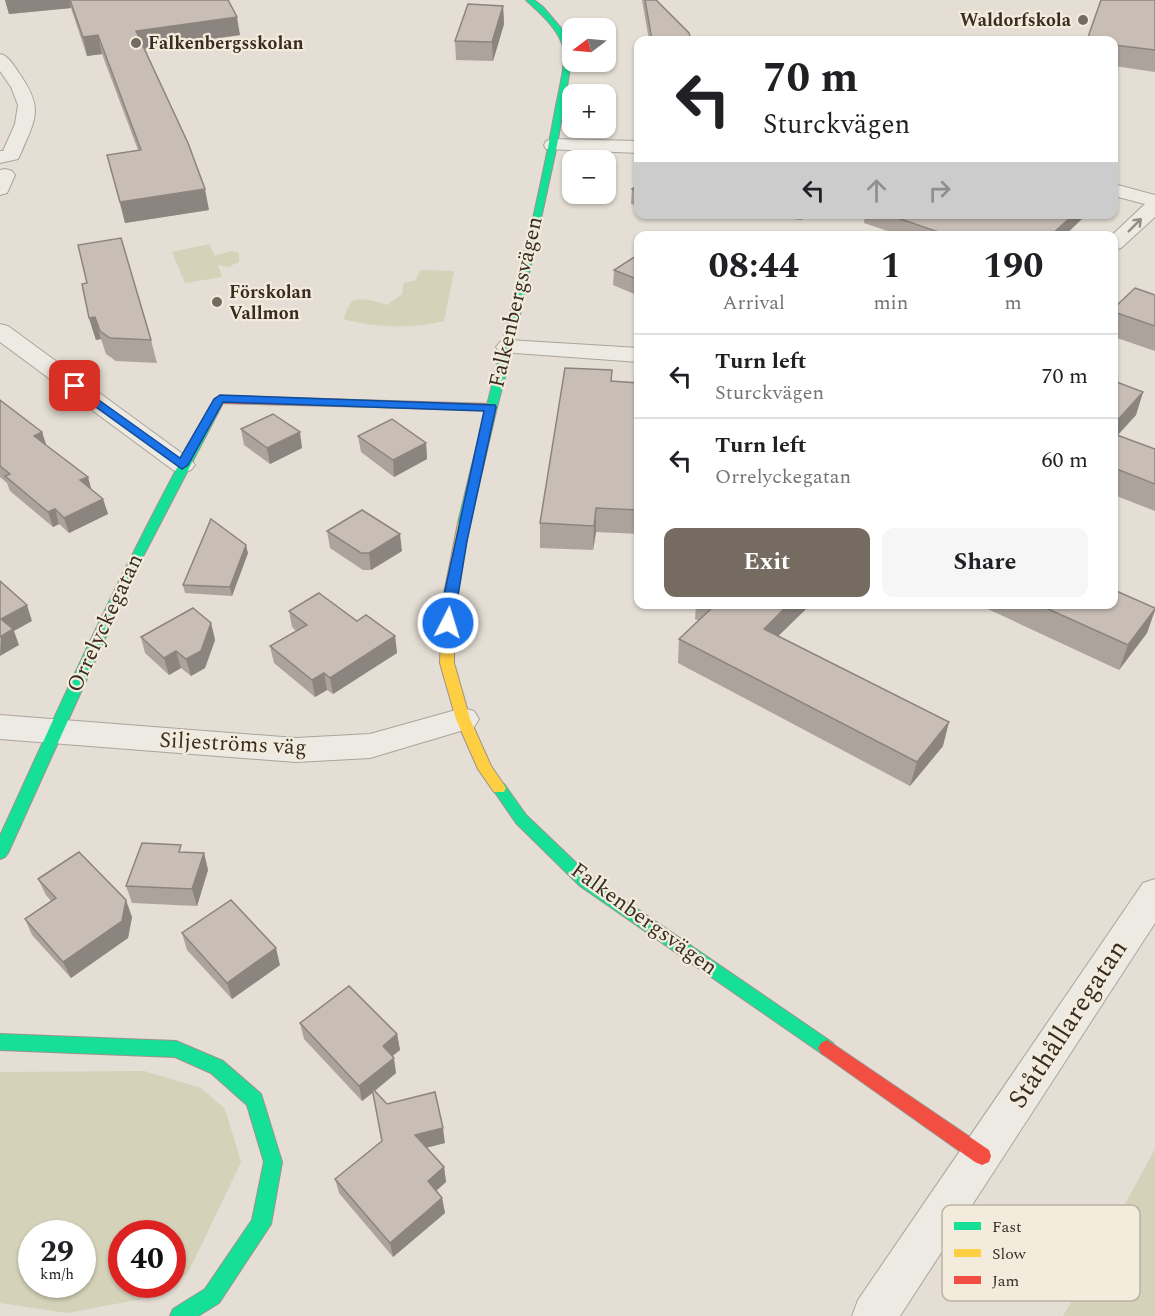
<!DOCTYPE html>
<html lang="en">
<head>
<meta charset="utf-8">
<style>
  body { margin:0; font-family:Spectral,serif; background:#f6f6f6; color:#202124; height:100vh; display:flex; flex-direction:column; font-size:22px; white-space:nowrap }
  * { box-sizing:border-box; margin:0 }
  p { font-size:20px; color:#757577 }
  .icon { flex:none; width:33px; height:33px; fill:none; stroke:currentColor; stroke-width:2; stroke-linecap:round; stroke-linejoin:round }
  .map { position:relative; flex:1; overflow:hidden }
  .drawer { position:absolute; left:634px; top:231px; width:484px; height:378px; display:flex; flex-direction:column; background:#fff; border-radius:12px; box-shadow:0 2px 4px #0004 }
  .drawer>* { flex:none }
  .guide { position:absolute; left:634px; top:36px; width:484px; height:183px; border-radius:12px; box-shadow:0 2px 4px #0004; background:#fff; color:#202124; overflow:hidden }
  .needle { width:39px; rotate:254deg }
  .controls { position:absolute; left:562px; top:18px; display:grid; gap:12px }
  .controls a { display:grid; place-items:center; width:54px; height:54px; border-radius:12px; background:#fff; box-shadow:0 2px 4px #0004; font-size:30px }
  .speed { position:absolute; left:18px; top:1220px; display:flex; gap:12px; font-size:30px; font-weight:700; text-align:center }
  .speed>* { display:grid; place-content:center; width:78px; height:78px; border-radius:50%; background:#fff; box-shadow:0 2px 4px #0004; line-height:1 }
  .speed small { font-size:15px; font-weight:400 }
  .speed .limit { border:9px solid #d22; background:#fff; color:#111 }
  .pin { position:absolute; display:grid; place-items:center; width:51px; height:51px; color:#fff; margin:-26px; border-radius:12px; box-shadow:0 3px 9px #0006 }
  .me { position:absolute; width:66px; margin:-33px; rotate:5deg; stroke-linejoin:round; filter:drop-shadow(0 0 4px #0008) }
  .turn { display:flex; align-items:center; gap:21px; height:126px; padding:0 30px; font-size:27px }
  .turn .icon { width:78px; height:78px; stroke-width:2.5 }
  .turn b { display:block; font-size:42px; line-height:51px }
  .lanes { display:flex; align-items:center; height:57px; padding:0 30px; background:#0003; justify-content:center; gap:30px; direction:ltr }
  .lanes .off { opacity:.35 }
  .eta { display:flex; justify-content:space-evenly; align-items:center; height:102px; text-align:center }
  .eta b { font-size:36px; font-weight:700; line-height:42px }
  .primary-button { display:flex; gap:12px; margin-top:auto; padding:12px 30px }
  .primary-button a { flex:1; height:69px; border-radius:12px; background:#756b61; color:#fff; font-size:24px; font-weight:700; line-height:69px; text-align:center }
  .primary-button a+a { background:#f6f6f6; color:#202124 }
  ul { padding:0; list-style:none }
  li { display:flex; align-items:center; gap:18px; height:84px; padding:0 30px; border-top:2px solid #e0e0e0 }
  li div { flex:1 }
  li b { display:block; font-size:22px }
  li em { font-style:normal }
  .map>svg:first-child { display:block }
  .green { fill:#d4d2b8; fill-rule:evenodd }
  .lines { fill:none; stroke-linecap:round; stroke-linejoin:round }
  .street-casing { stroke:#aaa49c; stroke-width:2 }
  .fast-casing { stroke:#9a938c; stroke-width:2 }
  .slow-casing { stroke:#9a938c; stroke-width:2 }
  .jam-casing { stroke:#9a938c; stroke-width:2 }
  .street { fill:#edeae3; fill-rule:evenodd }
  .fast { fill:#16e098; fill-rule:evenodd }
  .slow { fill:#ffcf43; fill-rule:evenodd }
  .jam { fill:#f24e42; fill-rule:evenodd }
  .wall { fill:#aca39c }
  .shaded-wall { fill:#8c857f }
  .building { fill:#c8beb5; stroke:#8c857f; stroke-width:1.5 }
  .oneway { stroke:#938c83 }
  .route { fill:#1a73e8; stroke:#114b97; stroke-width:1.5 }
  .poi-dot { fill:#756b61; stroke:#f3ebdc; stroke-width:2 }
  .labels { text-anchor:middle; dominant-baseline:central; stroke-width:4.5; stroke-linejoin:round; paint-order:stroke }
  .far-poi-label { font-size:18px; font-weight:bold; fill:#392d23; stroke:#f3ebdc; text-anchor:start }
  .street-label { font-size:22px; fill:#392d23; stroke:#f3ebdc }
  .near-street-label { font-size:27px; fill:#392d23; stroke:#f3ebdc }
  .key { fill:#f3ebdc; stroke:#bbb2a4; stroke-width:1.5 }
  .key-label { font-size:16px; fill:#392d23 }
</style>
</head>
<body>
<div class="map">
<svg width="1155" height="1316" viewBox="0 0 1155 1316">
  <rect width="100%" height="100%" fill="#e4ded4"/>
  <!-- green -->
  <g class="green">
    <polygon points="209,244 215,256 230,251 239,253 239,262 228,267 218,265 222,277 185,283 172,252"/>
    <path d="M420,270L454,271L444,321C414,329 374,328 343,319C346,314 348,304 353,301C360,297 380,302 387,305L402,294L404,283L416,280Z"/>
    <path d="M144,1071L201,1088L225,1109L241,1162L188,1273L173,1282L172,1233H122V1284H169L142,1299L67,1313L0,1303V1072ZM32,1233H82V1284H32Z"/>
    <polygon points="1155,1149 1155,1316 1063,1316 1073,1299"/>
  </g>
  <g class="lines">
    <defs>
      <g id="street">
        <path d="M0,54C9,56 14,66 19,73C44,109 36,118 20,155L18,159L0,163V151H3L15,124L18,105L11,87L0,71Z"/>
        <polygon points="553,139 639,141 639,153 546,149 544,145 546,141"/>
        <polygon points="5,169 12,171 15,175 7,193 0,195 0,170"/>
        <polygon points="1114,184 1155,195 1155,217 1121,248 1114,250 1114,236 1111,236 1145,204 1114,196"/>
        <polygon points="0,324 8,326 191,460 195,465 191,470 182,473 173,470 0,342"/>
        <polygon points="508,340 639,348 639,362 500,352 496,347 500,342"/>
        <polygon points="463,708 474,711 479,719 474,727 370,758 296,762 0,739 0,715 296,738 370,734"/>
        <polygon points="1155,879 1155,923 900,1316 852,1316 858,1300 1143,883"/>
      </g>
      <g id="fast">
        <path d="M526,0H534L543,7L565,33L573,51L557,145L513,347L497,407L470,523L464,527L458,523C490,386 530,250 555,111C557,99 567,59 564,49C558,28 541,14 526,0Z"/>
        <path d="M219,398L224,401L137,568L8,853L5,857L0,859V836C67,689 134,542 214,401Z"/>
        <polygon points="499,782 504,784 526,815 592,878 833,1043 836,1048 833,1053 827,1056 821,1053 580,886 516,823 492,788 494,784"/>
        <polygon points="0,1034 176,1041 223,1061 261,1094 282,1162 271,1224 219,1303 198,1316 170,1316 173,1309 205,1289 252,1220 264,1162 247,1105 211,1073 175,1057 0,1050"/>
      </g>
      <polygon id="slow" points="464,519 470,523 454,604 454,663 470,719 491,766 506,788 504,792 494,792 478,769 456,719 440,663 442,604 458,523"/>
      <g id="jam">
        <polygon points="220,396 491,404 497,407 491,410 215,403 215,399"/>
        <polygon points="827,1040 989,1150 991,1156 989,1162 982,1165 975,1162 821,1053 818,1048 821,1043"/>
      </g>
    </defs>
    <!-- street casing -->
    <use href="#street" class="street-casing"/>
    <!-- fast casing -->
    <use href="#fast" class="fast-casing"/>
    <!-- slow casing -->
    <use href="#slow" class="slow-casing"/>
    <!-- jam casing -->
    <use href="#jam" class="jam-casing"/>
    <!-- street -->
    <use href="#street" class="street"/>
    <!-- fast -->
    <use href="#fast" class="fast"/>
    <!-- slow -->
    <use href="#slow" class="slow"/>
    <!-- jam -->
    <use href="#jam" class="jam"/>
  </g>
  <!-- wall -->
  <g class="wall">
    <polygon points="5,0 228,0 240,35 145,49 209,210 125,223 107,155 138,150 102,54 87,56 71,8 9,14"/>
    <polygon points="642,0 656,0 691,40 649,40"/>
    <polygon points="1155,0 1155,72 1114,66 1114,40"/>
    <polygon points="503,6 504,24 493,61 456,60 455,41"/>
    <polygon points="639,185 639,206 631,204 632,189"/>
    <polygon points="662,214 676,214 671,218"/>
    <polygon points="780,214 808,214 801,220 793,219"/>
    <polygon points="865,214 1085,214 1084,217 1064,236 902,236 864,223"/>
    <polygon points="639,254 639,296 613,285 614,270"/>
    <polygon points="1155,295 1155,351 1114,337 1114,308"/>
    <polygon points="89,318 151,340 157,363 116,361 106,354 101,339 96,340"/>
    <polygon points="612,370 612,382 639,383 639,534 596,532 593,550 540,548 540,523"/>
    <polygon points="1114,381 1143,392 1136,415 1118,435 1155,449 1155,511 1114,495"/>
    <polygon points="0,400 46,445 88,477 91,489 103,499 108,514 69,533 59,524 53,527 10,491 7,483 0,477"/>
    <polygon points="241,429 302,448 270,464 244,445"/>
    <polygon points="358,436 426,443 427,459 394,477 361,452"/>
    <polygon points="327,531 402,551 371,570 363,570 330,548"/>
    <polygon points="248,553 232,596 185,593 183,585"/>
    <polygon points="696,604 808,604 808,607 778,636 943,746 910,786 678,663 679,639 699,621 695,619"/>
    <polygon points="977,604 1114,604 1155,608 1155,611 1147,633 1119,670"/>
    <polygon points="289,611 357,621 395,636 397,653 333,694 327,690 315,697 274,663 270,646 296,631 292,627"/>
    <polygon points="211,623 215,640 205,668 191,676 181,668 169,675 145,653 141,637"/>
    <polygon points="204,853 208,870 197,906 132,903 126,886"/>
    <polygon points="38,879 132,917 128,938 71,978 32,935 25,919 51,901 46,895"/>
    <polygon points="182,933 280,965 232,999 187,950"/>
    <polygon points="300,1023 397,1034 400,1050 392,1056 396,1073 375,1091 387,1104 445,1143 426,1148 444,1167 446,1182 436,1191 442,1198 445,1213 393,1257 339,1193 335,1179 382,1141 373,1093 362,1101 304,1039"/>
  </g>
  <!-- shaded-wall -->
  <g class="shaded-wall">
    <polygon points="5,0 69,0 71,8 9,14"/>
    <polygon points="503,6 504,24 493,61 492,42"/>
    <polygon points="237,17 240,35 140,49 136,31"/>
    <polygon points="98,35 102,54 87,56 83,37"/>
    <polygon points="205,189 209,210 125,223 120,202"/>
    <polygon points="802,214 808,214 801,220"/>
    <polygon points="1074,214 1085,214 1084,217 1064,236 1050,236"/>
    <polygon points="95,317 101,339 96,340 89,318"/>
    <polygon points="1143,392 1136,415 1114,439 1114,424"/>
    <polygon points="42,432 47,447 34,436"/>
    <polygon points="300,432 302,448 270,464 267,448"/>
    <polygon points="426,443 427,459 394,477 393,460"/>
    <polygon points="88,477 92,492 80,480"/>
    <polygon points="103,499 108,514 69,533 64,518"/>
    <polygon points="596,508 596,532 593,550 594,526"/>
    <polygon points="55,509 59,524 53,527 48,512"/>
    <polygon points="400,534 402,551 371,570 369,553"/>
    <polygon points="246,545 248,553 232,596 230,587"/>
    <polygon points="789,604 808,604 808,607 761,653 764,629"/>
    <polygon points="27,605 32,621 14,631 19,645 0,656 1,619"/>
    <polygon points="1155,609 1147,633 1119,670 1128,645"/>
    <polygon points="211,623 215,640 205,668 191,676 186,659"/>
    <polygon points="395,636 397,653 333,694 330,678"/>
    <polygon points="176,651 181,668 169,675 164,658"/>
    <polygon points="324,673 327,690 315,697 312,680"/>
    <polygon points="949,722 943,746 910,786 917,762"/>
    <polygon points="204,853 208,870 197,906 192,889"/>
    <polygon points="126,900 132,917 128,938 71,978 63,962"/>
    <polygon points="276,948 280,965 232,999 227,983"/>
    <polygon points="397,1034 400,1050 385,1062 383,1046"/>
    <polygon points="394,1058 396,1073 362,1101 359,1086"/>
    <polygon points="443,1128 445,1143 417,1150 415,1135"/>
    <polygon points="444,1167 446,1182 430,1196 428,1181"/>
    <polygon points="442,1198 445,1213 393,1257 390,1243"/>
  </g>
  <!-- building -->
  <g class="building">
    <polygon points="70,0 228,0 237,17 136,31 188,143 205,189 120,202 107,155 141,150 98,35 83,37"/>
    <polygon points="645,0 656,0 689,33 691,40 652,40"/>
    <polygon points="1101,0 1155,0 1155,50 1114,45 1114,40 1087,40"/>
    <polygon points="468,4 503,6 492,42 455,41"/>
    <polygon points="639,185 639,192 632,189"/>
    <polygon points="886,214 1074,214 1050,236 950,236"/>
    <polygon points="121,238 151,340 110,338 100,331 95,317 89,318 82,284 87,283 78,245"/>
    <polygon points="639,254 639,280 614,270"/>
    <polygon points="1135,288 1155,295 1155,326 1114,312 1114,308"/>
    <polygon points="565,368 612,370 611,381 639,383 639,510 596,508 594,526 540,523"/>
    <polygon points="1114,381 1143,392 1114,424"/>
    <polygon points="0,400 42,432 34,436 88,477 80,480 103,499 64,518 55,509 48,512 5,476 10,474 0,466"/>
    <polygon points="273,414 300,432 267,448 241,429"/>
    <polygon points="392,419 426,443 393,460 358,436"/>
    <polygon points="1114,434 1155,449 1155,484 1114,468"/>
    <polygon points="362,510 400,534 369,553 361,553 327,531"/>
    <polygon points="211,519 246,545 230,587 183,585"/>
    <polygon points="0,581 27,605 1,619 13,629 0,637"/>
    <polygon points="1114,590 1155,608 1155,609 1128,645 1037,604 1114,604"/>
    <polygon points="319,593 357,621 366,615 395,636 330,678 324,673 312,680 270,646 307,625 289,611"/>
    <polygon points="789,604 764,629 949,722 917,762 679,639 716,604"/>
    <polygon points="193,608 211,623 201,651 186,659 176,651 164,658 141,637"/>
    <polygon points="142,843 181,845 179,852 204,853 192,889 126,886"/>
    <polygon points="79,852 126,900 122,921 63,962 25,919 56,898 38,879"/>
    <polygon points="231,900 276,948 227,983 182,933"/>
    <polygon points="349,986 397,1034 383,1046 394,1058 359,1086 300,1023"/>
    <polygon points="372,1088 387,1104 435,1092 443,1128 415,1135 444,1167 428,1181 442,1198 390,1243 335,1179 382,1141"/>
  </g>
  <!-- one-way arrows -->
  <defs><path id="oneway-shaft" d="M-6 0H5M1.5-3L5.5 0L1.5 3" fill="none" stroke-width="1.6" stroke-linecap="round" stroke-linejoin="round" transform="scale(1.5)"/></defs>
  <use class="oneway" href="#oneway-shaft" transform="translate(1135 225) rotate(-45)"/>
  <!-- route -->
  <polygon class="route" points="75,383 180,458 214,399 220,395 495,405 496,407 467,541 453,626 448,628 441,623 442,604 484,411 223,402 188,465 182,469 71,389 71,384"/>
  <!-- markers -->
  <g class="poi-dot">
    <circle cx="1083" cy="20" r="6"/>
    <circle cx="136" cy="43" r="6"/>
    <circle cx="217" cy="302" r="6"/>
  </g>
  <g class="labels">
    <!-- far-poi labels -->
    <g class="far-poi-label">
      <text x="1071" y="20" text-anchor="end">Waldorfskola</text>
      <text x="148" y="43">Falkenbergsskolan</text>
      <text x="229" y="292">Förskolan<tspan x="229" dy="21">Vallmon</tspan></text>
    </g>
    <!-- street labels -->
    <g class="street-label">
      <text transform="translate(516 302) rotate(-77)">Falkenbergsvägen</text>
      <text transform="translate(105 623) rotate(-65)">Orrelyckegatan</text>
      <text transform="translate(233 744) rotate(3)">Siljeströms väg</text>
      <text transform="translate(644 919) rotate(36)">Falkenbergsvägen</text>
    </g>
    <!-- near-street labels -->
    <g class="near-street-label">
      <text transform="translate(1068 1024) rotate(-57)">Ståthållaregatan</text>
    </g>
  </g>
  <!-- legend -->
  <rect x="942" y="1205" width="198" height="96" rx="9" class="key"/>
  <rect x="954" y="1222" width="27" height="8" fill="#16e098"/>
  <rect x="954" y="1249" width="27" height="8" fill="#ffcf43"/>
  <rect x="954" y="1276" width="27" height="8" fill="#f24e42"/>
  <g class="key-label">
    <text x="992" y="1232">Fast</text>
    <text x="992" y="1259">Slow</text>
    <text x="992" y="1286">Jam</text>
  </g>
</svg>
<div class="controls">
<a><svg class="needle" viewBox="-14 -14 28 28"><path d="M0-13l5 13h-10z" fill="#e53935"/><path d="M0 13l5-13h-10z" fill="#757577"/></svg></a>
<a>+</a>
<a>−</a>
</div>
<div class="speed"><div>29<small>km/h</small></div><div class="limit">40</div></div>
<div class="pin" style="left:75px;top:386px;background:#d93025"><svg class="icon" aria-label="arrive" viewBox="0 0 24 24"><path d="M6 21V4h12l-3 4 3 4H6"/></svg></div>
<svg class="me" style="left:448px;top:623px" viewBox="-20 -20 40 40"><circle r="17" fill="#1a73e8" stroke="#fff" stroke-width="3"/><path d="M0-11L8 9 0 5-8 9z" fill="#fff"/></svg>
<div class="guide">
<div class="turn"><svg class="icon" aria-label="left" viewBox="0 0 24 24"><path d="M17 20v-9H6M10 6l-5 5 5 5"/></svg><div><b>70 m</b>Sturckvägen</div></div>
<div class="lanes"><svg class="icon" aria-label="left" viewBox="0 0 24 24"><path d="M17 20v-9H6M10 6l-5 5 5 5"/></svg><svg class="icon off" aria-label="ahead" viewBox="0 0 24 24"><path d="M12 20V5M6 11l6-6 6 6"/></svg><svg class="icon off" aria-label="right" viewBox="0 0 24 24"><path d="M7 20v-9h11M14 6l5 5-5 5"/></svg></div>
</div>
<section class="drawer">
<div class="eta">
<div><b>08:44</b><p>Arrival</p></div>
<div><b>1</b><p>min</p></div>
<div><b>190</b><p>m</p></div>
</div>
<ul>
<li><svg class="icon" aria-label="left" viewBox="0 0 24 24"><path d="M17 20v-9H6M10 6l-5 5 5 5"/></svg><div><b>Turn left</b><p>Sturckvägen</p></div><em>70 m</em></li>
<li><svg class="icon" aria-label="left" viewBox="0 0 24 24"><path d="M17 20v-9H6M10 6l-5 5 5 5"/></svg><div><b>Turn left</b><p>Orrelyckegatan</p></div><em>60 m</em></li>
</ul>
<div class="primary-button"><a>Exit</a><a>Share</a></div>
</section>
</div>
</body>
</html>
